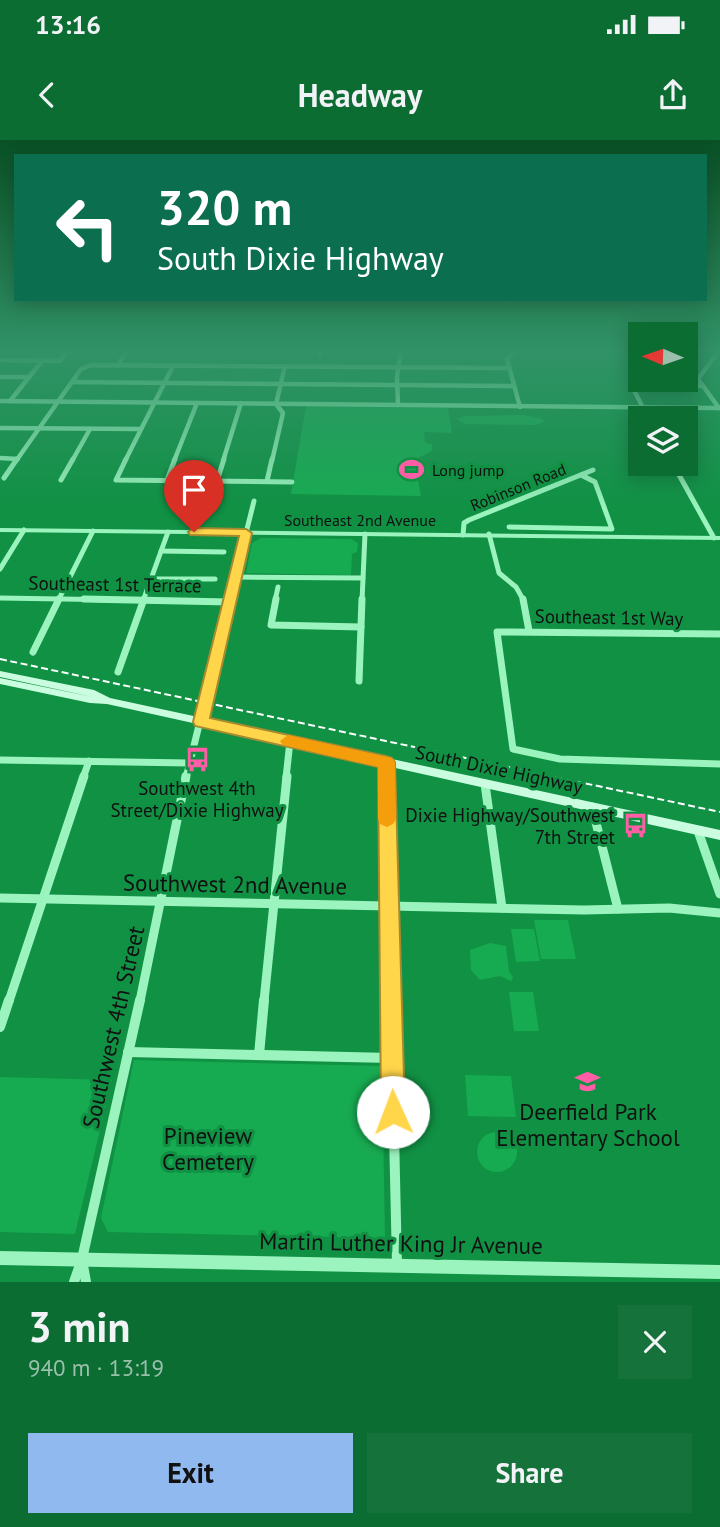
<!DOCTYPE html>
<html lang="en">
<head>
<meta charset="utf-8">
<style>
  body { margin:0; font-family:"PT Sans",sans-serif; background:#15723b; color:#f1f3f6; height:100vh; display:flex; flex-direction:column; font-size:26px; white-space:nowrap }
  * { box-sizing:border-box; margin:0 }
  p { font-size:23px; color:#9ac0ac }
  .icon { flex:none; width:38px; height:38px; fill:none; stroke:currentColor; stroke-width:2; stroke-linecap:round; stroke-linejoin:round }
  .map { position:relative; height:1142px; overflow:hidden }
  .side { display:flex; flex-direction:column; background:#0c6d33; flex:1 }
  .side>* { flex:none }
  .guide { position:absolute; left:14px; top:14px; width:693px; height:147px; border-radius:0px; box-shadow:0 4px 18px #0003; background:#0b6e4f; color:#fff; overflow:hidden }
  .needle { width:46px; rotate:272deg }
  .fabs { position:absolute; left:628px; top:182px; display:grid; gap:14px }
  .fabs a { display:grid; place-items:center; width:70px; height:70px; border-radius:0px; background:#0c6d33; box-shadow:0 4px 18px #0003; font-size:35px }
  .pin { position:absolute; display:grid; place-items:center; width:60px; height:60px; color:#fff; margin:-72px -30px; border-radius:50% 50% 50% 0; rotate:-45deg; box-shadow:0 0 7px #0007 }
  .pin .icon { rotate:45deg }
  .me { position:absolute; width:77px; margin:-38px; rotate:358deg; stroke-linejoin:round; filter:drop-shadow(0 0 5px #0008) }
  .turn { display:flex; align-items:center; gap:24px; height:147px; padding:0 28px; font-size:32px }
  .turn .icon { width:91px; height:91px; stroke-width:2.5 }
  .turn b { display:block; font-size:49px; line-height:60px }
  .round { display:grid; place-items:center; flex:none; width:74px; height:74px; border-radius:0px; background:#15723b }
  .head { display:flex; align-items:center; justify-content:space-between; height:119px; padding:0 28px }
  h1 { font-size:42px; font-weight:600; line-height:52px }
  .cta { display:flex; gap:14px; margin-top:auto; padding:14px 28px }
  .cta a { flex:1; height:80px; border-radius:0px; background:#90b9f0; color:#111; font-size:28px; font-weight:600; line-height:80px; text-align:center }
  .cta a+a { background:#15723b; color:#f1f3f6 }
  .status { display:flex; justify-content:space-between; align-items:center; height:49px; padding:0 35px; background:#0c6d33; direction:ltr }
  .status svg { height:19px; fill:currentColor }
  header { display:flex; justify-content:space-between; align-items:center; height:91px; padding:0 28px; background:#0c6d33; font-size:32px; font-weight:600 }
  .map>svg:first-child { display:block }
  .green { fill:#17ab51 }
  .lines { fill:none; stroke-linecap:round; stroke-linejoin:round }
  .minor-far4 { stroke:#9bf3bd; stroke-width:4.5 }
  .minor-far3 { stroke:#9bf3bd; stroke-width:5 }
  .minor-far2 { stroke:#9bf3bd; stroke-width:7 }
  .minor-far1 { stroke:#9bf3bd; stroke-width:9 }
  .minor { stroke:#9bf3bd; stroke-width:10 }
  .tertiary { fill:#9bf3bd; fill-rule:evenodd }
  .secondary { fill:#cafddf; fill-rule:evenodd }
  .primary { fill:#e7fff2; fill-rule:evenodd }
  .rail { stroke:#fff; stroke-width:2; stroke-dasharray:7 3.5; stroke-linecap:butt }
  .route { fill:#ffd54a; stroke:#a68a30; stroke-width:2 }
  .slow { fill:#f59e0b }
  .labels { text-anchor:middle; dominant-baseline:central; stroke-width:6; stroke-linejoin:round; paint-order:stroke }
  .far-poi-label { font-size:16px; fill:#111; stroke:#109144; text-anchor:start }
  .far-street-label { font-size:16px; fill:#111; stroke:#109144 }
  .street-label { font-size:19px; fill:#111; stroke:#109144 }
  .poi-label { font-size:19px; fill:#111; stroke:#109144 }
  .near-street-label { font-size:23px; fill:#111; stroke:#109144 }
  .near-poi-label { font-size:23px; fill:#111; stroke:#109144 }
  .near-park-label { font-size:23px; fill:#111; stroke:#109144 }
</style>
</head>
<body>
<div class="status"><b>13:16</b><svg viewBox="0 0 49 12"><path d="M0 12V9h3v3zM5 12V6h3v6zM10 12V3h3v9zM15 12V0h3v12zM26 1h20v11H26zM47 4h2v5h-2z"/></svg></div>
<header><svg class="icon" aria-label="back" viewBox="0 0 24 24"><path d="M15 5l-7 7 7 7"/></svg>Headway<svg class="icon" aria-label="share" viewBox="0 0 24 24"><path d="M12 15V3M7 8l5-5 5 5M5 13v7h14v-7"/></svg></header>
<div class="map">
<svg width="720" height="1142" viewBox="0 0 720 1142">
  <rect width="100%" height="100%" fill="#109144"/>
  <!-- green -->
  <g class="green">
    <polygon points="306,266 448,268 452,293 424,292 425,302 432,304 432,311 414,320 421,356 291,354"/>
    <polygon points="524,275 540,278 545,281 536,285 465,284 456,279 465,276"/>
    <polygon points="261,398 351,399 358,403 357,412 352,414 351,435 246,433 252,403"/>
    <polygon points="534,780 568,780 576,819 541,819"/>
    <polygon points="511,789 534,789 540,821 516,822"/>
    <polygon points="490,803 506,806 509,831 513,837 511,841 500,836 480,840 471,830 470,810"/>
    <polygon points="509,852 533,852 539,891 514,891"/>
    <polygon points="134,920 382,926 385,1098 108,1092 101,1078"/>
    <polygon points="465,935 511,936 516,977 468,976"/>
    <polygon points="0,937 112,940 75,1094 0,1092"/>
    <circle cx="497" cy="1012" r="20"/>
  </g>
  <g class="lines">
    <!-- minor-far4 -->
    <g class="minor-far4">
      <polyline points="518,209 507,219 520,267"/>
      <polyline points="320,215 322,209"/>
      <polyline points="716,215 698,239 719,268"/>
      <polyline points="0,220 60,221 69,209"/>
      <polyline points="118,225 128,209"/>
      <polyline points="0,237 29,237"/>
      <polyline points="72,242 514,246"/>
      <polyline points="0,261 720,268"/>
      <polyline points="10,261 42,221"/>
      <polyline points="398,265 397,237 401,209"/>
      <polyline points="648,278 632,246 703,246"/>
      <polyline points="0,288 141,289"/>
      <polyline points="0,318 18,319"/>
      <polyline points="16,321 81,229 91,225 509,228"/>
      <polyline points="72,321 90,289"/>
      <polyline points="125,321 173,226"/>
      <polyline points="174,321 197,263"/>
      <polyline points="223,321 241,263"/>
      <polyline points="272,321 283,273 276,264 285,226"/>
    </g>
    <!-- minor-far3 -->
    <g class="minor-far3">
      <polyline points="126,319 116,340 292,342"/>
      <polyline points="673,324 714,398"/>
      <polyline points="4,338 17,319"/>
      <polyline points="61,340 73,319"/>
      <polyline points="167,340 175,319"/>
      <polyline points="217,341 224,319"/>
      <polyline points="267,341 272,319"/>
      <polyline points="509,387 612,389 595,342 581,335"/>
      <polyline points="489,394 499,433 516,447 524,461"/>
      <polyline points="463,395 464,383 469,380 593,330"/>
      <polyline points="161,411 224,412"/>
      <polyline points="0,429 24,390"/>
      <polyline points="236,437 363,438"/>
      <polyline points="151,439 215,439"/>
      <polyline points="0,458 184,461"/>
      <polyline points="58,461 93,391"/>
      <polyline points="143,461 168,392"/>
      <polyline points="229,461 254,361"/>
      <polyline points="275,461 278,447"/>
      <polyline points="362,461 365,394"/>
    </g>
    <!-- minor-far2 -->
    <g class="minor-far2">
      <polyline points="84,459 229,462"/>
      <polyline points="276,459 271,485 361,487"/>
      <polyline points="523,459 529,491"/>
      <polyline points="720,494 497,492 513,609 560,619 720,624"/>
      <polyline points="33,512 59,459"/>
      <polyline points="118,532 144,459"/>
      <polyline points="359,541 362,459"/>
      <polyline points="0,620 189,623"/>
      <polyline points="386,622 386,638"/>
      <polyline points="83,638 89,621"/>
      <polyline points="186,638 230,459"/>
      <polyline points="286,638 290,601"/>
    </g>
    <!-- minor-far1 -->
    <g class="minor-far1">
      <polyline points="386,636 391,861"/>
      <polyline points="485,644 502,768"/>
      <polyline points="592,667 618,769"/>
      <polyline points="698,691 720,754"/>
      <polyline points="0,758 584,770 669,768 720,773"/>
      <polyline points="9,861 84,636"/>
      <polyline points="140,861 186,636"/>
      <polyline points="264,861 287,636"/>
    </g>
    <!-- minor -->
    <g class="minor">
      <polyline points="391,860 397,1125"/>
      <polyline points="0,887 9,860"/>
      <polyline points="128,912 391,918"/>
      <polyline points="259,915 264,860"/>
      <polyline points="82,1120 86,1142"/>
      <polyline points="74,1142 82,1119 140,860"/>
    </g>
    <!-- tertiary -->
    <g class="tertiary">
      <polygon points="0,388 720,396 720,400 0,392"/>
      <polygon points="0,1111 720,1125 720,1139 0,1125"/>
    </g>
    <!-- secondary -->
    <polygon class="secondary" points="0,531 94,550 110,558 720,690 720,700 107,564 90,563 0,544 0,538 93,557 0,537"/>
    <!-- primary -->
    <polygon class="primary" points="705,209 720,209 720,212"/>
    <!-- rail -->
    <polyline class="rail" points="0,519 720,672"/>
  </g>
  <!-- sky -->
  <linearGradient id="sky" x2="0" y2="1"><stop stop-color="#095025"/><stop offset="0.57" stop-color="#319267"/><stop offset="1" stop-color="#319267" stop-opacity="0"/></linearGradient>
  <rect width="720" height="369" fill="url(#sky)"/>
  <!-- route -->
  <polygon class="route" points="194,388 246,389 252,393 210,578 386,616 392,618 395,622 405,972 401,981 393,984 384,981 381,972 378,627 195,586 193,582 239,396 190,395 188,392"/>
  <!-- slow -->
  <polygon class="slow" points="288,595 392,618 395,622 396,679 393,684 387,687 380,684 378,679 378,627 283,605 280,601"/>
  <!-- icons -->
  <defs>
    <symbol id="stadium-bare" viewBox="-9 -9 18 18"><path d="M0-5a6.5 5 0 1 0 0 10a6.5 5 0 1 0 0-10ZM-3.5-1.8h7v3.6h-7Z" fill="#ff5da5" stroke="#109144" stroke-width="2.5" paint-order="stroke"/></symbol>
    <symbol id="bus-bare" viewBox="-9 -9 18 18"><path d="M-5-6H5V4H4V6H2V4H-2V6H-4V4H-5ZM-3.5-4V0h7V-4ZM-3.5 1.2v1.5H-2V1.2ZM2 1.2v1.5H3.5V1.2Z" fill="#ff5da5" stroke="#109144" stroke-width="2.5" paint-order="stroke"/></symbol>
    <symbol id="school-bare" viewBox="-9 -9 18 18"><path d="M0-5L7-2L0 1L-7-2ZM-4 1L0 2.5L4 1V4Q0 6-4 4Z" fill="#ff5da5" stroke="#109144" stroke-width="2.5" paint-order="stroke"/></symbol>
  </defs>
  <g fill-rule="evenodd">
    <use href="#stadium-bare" x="394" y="312" width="35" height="35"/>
    <use href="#bus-bare" x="180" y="602" width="35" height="35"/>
    <use href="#bus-bare" x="618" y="668" width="35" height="35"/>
    <use href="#school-bare" x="570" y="924" width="35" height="35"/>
  </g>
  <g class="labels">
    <!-- far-poi labels -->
    <g class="far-poi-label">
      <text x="432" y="330">Long jump</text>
    </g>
    <!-- far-street labels -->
    <g class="far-street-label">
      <text transform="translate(518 347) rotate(-22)">Robinson Road</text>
      <text x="360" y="380">Southeast 2nd Avenue</text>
    </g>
    <!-- street labels -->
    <g class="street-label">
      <text transform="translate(115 444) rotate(1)">Southeast 1st Terrace</text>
      <text transform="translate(609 477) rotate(1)">Southeast 1st Way</text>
      <text transform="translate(499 629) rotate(12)">South Dixie Highway</text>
    </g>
    <!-- poi labels -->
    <g class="poi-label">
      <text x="197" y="648">Southwest 4th<tspan x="197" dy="22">Street/Dixie Highway</tspan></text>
      <text x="615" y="675" text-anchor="end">Dixie Highway/Southwest<tspan x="615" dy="22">7th Street</tspan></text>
    </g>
    <!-- near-street labels -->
    <g class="near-street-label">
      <text transform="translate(235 744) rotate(1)">Southwest 2nd Avenue</text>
      <text transform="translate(113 887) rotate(-77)">Southwest 4th Street</text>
      <text transform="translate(401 1103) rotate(1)">Martin Luther King Jr Avenue</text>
    </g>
    <!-- near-poi labels -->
    <g class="near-poi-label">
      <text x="588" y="971">Deerfield Park<tspan x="588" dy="26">Elementary School</tspan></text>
    </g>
    <!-- near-park labels -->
    <g class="near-park-label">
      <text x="208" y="995">Pineview<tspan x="208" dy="26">Cemetery</tspan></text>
    </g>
  </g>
</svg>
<div class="fabs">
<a><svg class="needle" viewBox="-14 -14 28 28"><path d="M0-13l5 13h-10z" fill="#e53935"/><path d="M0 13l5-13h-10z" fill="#9ac0ac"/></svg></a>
<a><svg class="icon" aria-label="layers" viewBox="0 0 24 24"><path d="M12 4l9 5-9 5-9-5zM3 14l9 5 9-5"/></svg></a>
</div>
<div class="pin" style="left:194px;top:392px;background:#d93025"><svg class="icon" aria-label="arrive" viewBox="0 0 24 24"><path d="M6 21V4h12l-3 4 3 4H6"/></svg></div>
<svg class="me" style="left:393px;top:972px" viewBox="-20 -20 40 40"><circle r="19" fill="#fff"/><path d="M0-13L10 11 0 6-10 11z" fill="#ffd54a"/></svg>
<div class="guide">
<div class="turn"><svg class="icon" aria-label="left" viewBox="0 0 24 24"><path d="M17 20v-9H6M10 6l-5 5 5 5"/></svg><div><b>320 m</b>South Dixie Highway</div></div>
</div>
</div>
<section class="side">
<div class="head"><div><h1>3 min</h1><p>940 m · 13:19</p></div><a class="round"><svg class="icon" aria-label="close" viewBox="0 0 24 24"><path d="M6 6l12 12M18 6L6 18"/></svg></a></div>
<div class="cta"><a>Exit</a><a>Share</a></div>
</section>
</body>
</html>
